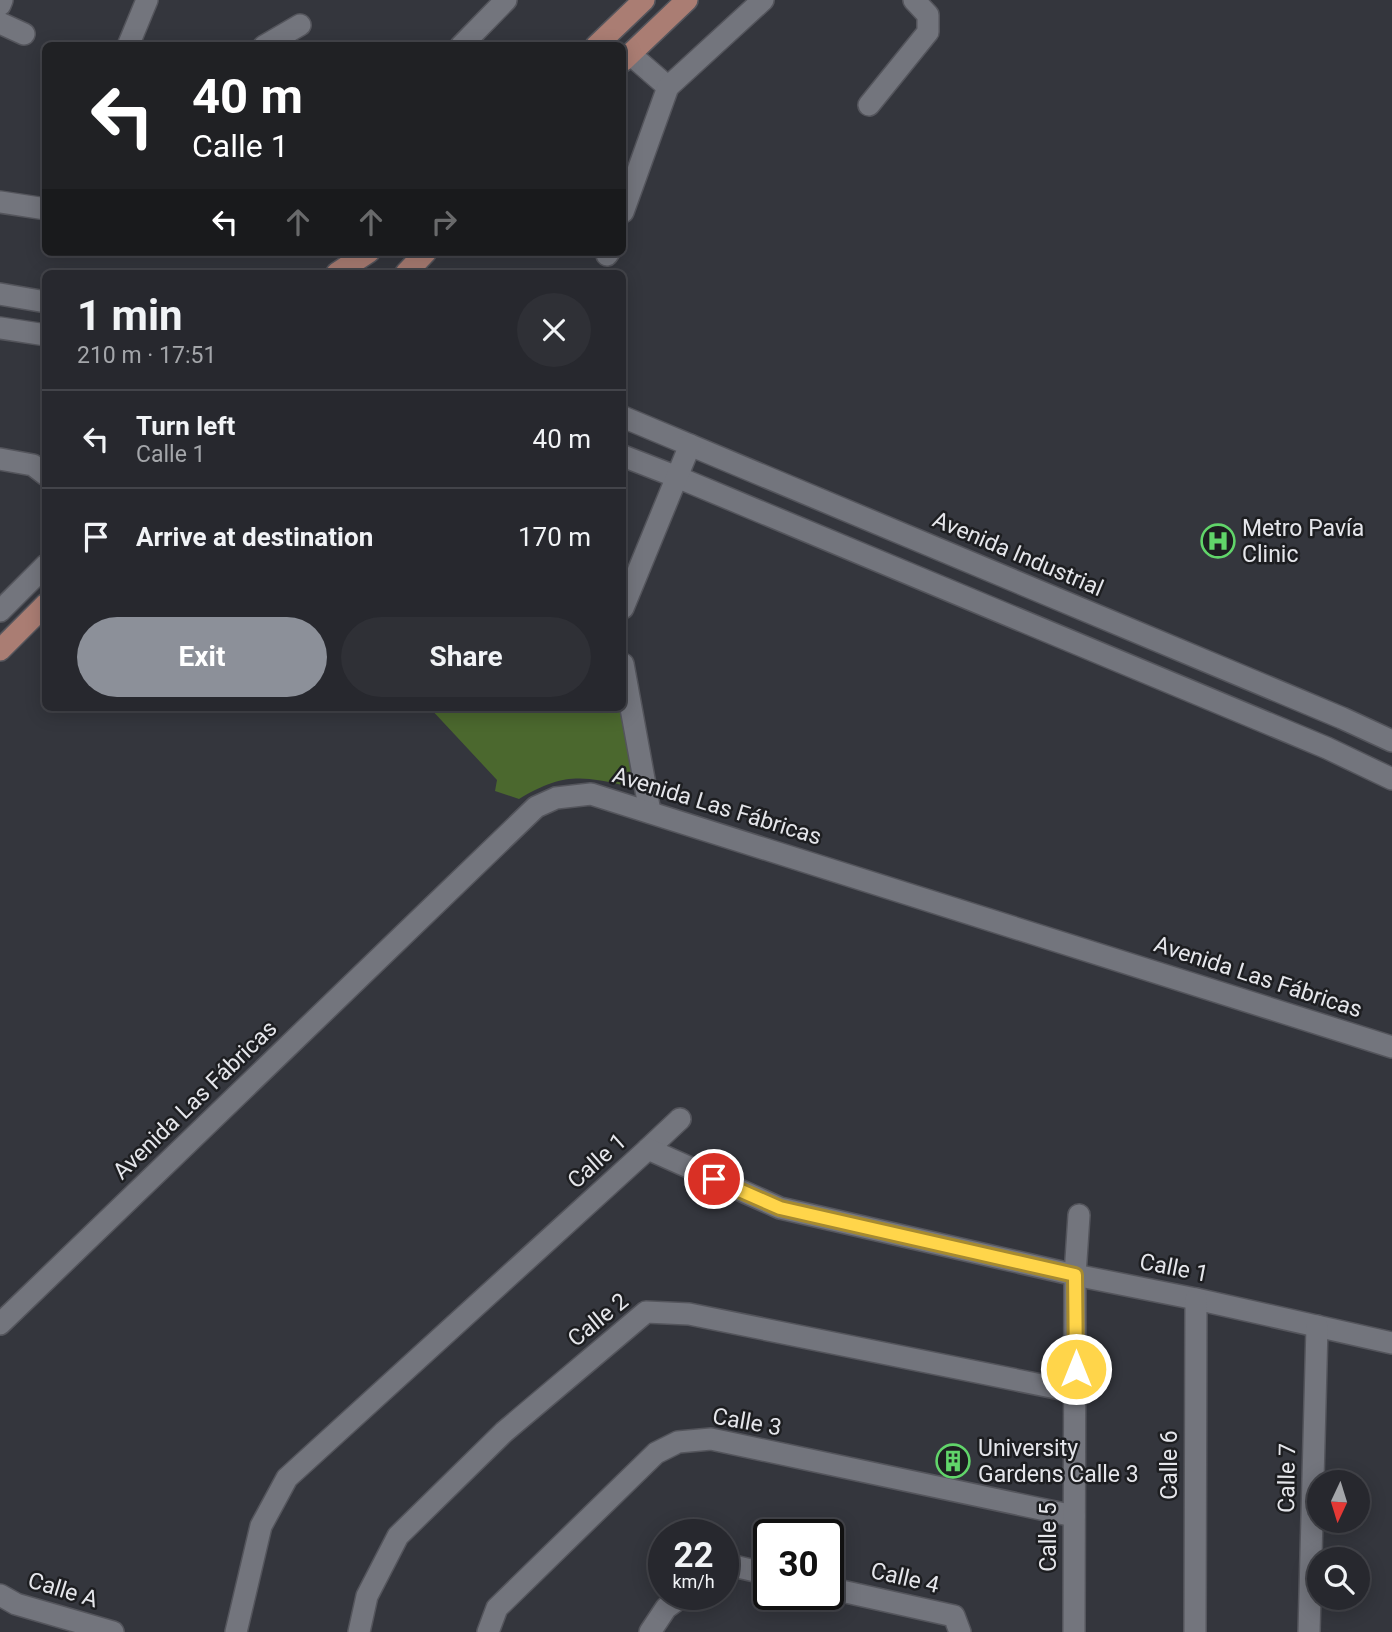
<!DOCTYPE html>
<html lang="en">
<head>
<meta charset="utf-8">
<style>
  body { margin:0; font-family:Roboto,sans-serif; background:#2f3036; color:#f1f3f6; height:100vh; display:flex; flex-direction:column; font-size:26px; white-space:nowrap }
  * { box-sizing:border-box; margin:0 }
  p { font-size:23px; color:#a4a6aa }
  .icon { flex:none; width:38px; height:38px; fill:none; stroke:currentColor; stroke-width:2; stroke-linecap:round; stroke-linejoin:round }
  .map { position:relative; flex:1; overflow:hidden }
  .side { position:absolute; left:42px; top:270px; width:584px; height:441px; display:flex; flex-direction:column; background:#27282e; border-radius:10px; box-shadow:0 4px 18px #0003,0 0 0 2px #43444a }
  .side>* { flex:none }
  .hud { position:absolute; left:42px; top:42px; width:584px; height:214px; border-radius:10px; box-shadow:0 4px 18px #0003,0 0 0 2px #43444a; background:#202124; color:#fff; overflow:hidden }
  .needle { width:46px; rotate:184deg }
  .buttons { position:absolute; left:1307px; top:1470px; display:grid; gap:14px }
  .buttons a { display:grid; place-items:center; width:63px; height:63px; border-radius:50%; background:#27282e; box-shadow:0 4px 18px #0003,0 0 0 2px #43444a; font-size:35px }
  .speed { position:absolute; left:648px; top:1519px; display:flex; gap:14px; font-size:35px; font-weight:700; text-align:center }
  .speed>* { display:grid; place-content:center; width:91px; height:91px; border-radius:50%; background:#27282e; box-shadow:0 4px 18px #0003,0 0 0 2px #43444a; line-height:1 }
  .speed small { font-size:18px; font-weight:400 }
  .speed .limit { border:4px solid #111; border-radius:10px; background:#fff; color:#111 }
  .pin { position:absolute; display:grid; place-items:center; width:60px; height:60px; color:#fff; margin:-30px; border:4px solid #fff; border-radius:50%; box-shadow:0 2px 7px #0007 }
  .me { position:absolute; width:77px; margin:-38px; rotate:0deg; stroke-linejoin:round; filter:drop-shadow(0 0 5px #0008) }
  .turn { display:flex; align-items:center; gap:24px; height:147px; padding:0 35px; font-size:32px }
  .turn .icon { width:91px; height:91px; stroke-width:2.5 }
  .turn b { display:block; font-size:49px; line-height:60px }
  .lanes { display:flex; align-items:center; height:66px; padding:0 35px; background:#0003; justify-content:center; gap:35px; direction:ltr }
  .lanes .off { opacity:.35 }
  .round { display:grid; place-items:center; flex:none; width:74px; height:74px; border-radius:37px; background:#2f3036 }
  .head { display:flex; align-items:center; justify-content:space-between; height:119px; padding:0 35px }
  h1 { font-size:42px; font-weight:700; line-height:52px }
  .button { display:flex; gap:14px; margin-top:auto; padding:14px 35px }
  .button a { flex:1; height:80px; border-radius:42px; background:#8c9099; color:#fff; font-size:28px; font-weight:700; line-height:80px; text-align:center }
  .button a+a { background:#2f3036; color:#f1f3f6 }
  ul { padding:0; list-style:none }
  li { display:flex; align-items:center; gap:21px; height:98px; padding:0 35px; border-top:2px solid #43444a }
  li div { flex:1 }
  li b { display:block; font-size:26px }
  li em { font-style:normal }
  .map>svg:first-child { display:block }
  .green { fill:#4b682e }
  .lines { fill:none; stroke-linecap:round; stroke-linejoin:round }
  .minor-casing { stroke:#54555c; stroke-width:24 }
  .major-casing { stroke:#54555c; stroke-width:24 }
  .minor { stroke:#73757d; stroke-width:21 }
  .major { stroke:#aa7d73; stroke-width:21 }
  .route-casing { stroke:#a68a30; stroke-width:18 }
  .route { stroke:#ffd54a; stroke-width:12 }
  .labels { text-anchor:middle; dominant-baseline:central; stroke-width:5; stroke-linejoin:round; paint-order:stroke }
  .poi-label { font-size:23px; fill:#e5e6eb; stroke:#1d1e21; text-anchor:start }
  .street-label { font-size:23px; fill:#e5e6eb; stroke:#1d1e21 }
</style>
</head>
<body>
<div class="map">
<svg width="1392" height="1632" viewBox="0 0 1392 1632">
  <rect width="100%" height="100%" fill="#34363d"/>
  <!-- green -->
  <path class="green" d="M429,707H619L632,772L626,786C580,775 561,774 519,799L495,791L497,780Z"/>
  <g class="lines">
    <defs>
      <g id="minor">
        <polyline points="0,5 2,0"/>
        <polyline points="0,23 24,34"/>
        <polyline points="128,46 147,0"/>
        <polyline points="264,46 300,25"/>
        <polyline points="461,46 506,0"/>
        <polyline points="630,54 668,87"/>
        <polyline points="869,105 928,32 928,15 914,0"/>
        <polyline points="0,202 46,209"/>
        <polyline points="623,212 668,87 763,0"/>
        <polyline points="607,255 609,252"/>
        <polyline points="0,294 46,302"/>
        <polyline points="0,328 46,335"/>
        <polyline points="623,417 1342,718 1392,741"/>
        <polyline points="623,456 677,477 1327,748 1392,779"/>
        <polyline points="0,459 33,465 46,475"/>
        <polyline points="623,608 690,445"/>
        <polyline points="0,611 46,565"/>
        <polyline points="623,664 650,812"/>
        <polyline points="648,1149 680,1119"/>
        <polyline points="0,1324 536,807 556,798 591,794 1392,1047"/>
        <polyline points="723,1566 725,1564 768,1574"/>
        <polyline points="828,1588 954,1616 960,1632"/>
        <polyline points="0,1595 16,1604 113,1632"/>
        <polyline points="236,1632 261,1526 287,1478 648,1149 780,1208 1075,1275 1196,1299 1392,1343"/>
        <polyline points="359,1632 367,1596 398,1536 504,1432 646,1312 689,1314 1076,1392"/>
        <polyline points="488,1632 497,1608 656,1453 678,1442 711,1439 1074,1516"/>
        <polyline points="650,1632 666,1608 685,1594"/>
        <polyline points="1074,1632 1075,1275 1079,1215"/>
        <polyline points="1195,1632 1196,1299"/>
        <polyline points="1309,1632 1317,1326"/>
      </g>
      <g id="major">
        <polyline points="596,46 644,0"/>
        <polyline points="623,61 687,0"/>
        <polyline points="337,273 369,252"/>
        <polyline points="406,273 426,252"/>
        <polyline points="0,650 46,604"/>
      </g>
    </defs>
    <!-- minor casing -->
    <use href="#minor" class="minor-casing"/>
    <!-- major casing -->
    <use href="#major" class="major-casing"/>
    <!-- minor -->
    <use href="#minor" class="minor"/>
    <!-- major -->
    <use href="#major" class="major"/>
  </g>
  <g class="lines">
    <defs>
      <polyline id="route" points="714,1179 780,1208 1075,1275 1076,1369"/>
    </defs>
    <!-- route casing -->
    <use href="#route" class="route-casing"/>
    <!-- route -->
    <use href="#route" class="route"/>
  </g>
  <!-- icons -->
  <defs>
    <symbol id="hospital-ring" viewBox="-11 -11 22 22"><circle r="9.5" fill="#1d1e21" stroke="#61d56a" stroke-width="1.5"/><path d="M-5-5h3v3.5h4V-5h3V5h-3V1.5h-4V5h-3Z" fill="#61d56a"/></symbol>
    <symbol id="building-ring" viewBox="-11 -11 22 22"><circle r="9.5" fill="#1d1e21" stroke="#61d56a" stroke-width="1.5"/><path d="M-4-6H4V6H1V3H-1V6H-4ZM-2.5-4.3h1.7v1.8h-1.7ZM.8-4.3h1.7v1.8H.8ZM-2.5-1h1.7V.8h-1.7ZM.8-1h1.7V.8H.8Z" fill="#61d56a"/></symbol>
  </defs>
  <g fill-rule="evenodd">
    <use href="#hospital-ring" x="1199" y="522" width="38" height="38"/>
    <use href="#building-ring" x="934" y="1442" width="38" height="38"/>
  </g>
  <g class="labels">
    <!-- poi labels -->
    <g class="poi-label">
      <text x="1242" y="528">Metro Pavía<tspan x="1242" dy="26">Clinic</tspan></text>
      <text x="978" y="1448">University<tspan x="978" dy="26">Gardens Calle 3</tspan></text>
    </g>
    <!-- street labels -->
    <g class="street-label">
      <text transform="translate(1018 554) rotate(23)">Avenida Industrial</text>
      <text transform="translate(717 806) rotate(17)">Avenida Las Fábricas</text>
      <text transform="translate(1258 977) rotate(18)">Avenida Las Fábricas</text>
      <text transform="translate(195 1100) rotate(-44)">Avenida Las Fábricas</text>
      <text transform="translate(597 1161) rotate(-42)">Calle 1</text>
      <text transform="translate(1174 1268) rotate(11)">Calle 1</text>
      <text transform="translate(598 1320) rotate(-39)">Calle 2</text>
      <text transform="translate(747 1422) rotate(10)">Calle 3</text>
      <text transform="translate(1169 1465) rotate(-90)">Calle 6</text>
      <text transform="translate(1287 1478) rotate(-89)">Calle 7</text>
      <text transform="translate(1048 1537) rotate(-90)">Calle 5</text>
      <text transform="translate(905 1578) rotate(13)">Calle 4</text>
      <text transform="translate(63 1590) rotate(17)">Calle A</text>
    </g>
  </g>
</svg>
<div class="buttons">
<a><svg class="needle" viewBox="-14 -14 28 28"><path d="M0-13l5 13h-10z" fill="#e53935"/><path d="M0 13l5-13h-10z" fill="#a4a6aa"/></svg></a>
<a><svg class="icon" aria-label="search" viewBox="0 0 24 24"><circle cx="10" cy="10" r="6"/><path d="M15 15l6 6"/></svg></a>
</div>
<div class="speed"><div>22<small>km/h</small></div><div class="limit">30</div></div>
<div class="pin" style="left:714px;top:1179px;background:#d93025"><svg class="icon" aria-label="arrive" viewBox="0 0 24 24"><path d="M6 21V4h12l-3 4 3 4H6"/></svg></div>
<svg class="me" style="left:1076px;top:1369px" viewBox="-20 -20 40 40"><circle r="17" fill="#ffd54a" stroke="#fff" stroke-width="3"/><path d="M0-11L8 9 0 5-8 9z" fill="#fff"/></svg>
<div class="hud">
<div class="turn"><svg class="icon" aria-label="left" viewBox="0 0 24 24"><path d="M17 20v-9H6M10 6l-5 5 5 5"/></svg><div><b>40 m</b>Calle 1</div></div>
<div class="lanes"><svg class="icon" aria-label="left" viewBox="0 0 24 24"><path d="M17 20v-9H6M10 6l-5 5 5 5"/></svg><svg class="icon off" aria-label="ahead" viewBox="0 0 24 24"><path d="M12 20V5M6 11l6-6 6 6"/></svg><svg class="icon off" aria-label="ahead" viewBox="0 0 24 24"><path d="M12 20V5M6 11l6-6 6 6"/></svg><svg class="icon off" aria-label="right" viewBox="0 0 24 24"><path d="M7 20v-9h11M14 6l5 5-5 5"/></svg></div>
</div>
<section class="side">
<div class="head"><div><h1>1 min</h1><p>210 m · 17:51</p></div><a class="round"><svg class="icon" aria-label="close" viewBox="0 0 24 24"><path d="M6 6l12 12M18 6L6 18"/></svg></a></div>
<ul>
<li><svg class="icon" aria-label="left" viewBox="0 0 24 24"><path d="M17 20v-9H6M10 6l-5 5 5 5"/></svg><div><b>Turn left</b><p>Calle 1</p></div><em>40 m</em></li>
<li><svg class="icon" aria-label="arrive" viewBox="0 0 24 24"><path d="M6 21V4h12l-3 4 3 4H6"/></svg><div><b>Arrive at destination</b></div><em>170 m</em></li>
</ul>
<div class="button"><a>Exit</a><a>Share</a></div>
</section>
</div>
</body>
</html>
